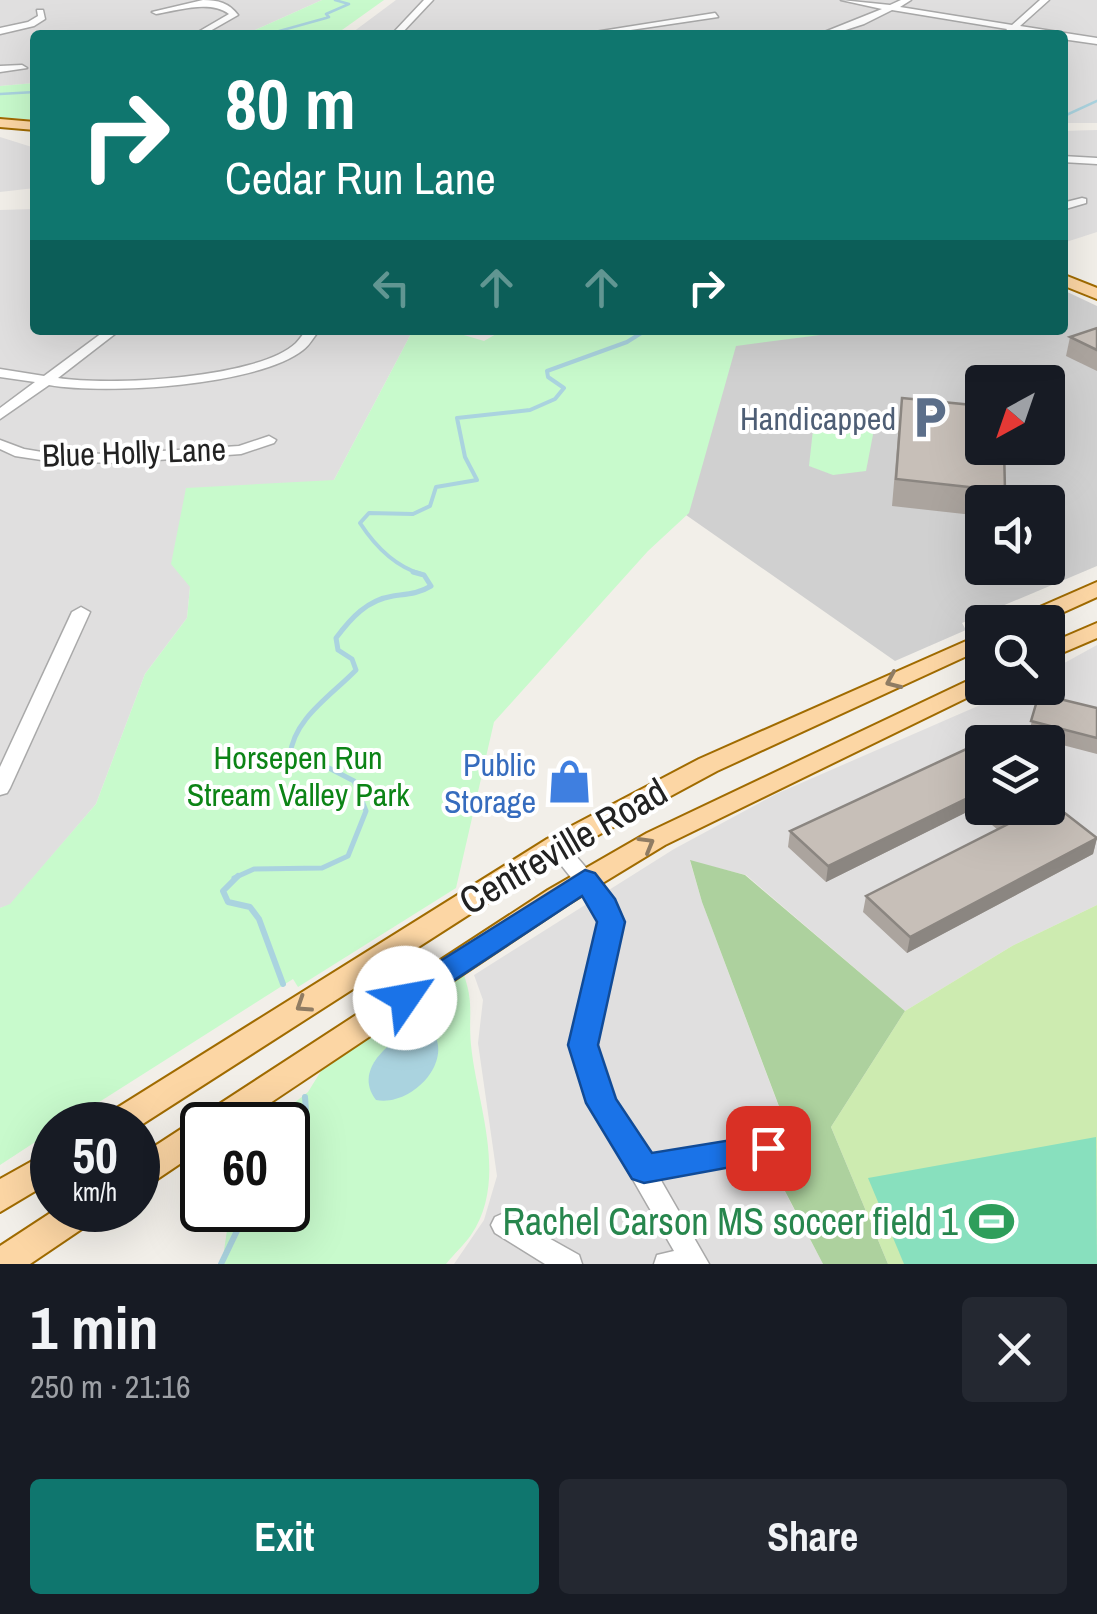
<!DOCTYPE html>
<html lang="en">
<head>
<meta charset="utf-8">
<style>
  body { margin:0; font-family:"Archivo Narrow",sans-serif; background:#242831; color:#f1f3f6; height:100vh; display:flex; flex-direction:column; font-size:38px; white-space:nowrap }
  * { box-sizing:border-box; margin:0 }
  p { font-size:32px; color:#9ea1a6 }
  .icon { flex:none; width:55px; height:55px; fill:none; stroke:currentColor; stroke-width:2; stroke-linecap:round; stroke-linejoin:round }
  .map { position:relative; height:1264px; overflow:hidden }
  .drawer { display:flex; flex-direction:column; background:#171b24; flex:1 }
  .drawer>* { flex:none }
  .guide { position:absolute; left:30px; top:30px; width:1038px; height:305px; border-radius:10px; box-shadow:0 10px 40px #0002; background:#0f766e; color:#fff; overflow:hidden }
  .needle { width:65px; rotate:220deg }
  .fabs { position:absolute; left:965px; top:365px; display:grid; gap:20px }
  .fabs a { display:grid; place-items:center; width:100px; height:100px; border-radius:10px; background:#171b24; box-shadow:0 10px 40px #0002; font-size:50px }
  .speed { position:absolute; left:30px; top:1102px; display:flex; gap:20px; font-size:50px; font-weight:700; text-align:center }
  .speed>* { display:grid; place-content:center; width:130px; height:130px; border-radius:50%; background:#171b24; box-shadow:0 10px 40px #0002; line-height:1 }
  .speed small { font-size:25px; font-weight:400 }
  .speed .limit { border:5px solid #111; border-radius:15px; background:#fff; color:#111 }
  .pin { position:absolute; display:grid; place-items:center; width:85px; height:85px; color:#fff; margin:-42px; border-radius:20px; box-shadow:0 5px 15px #0006 }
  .me { position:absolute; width:110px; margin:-55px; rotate:57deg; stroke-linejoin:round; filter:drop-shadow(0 0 8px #0008) }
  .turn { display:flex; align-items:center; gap:35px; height:210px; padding:0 30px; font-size:45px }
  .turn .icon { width:130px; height:130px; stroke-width:2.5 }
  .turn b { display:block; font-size:70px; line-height:85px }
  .lanes { display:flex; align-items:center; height:95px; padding:0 30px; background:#0003; justify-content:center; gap:50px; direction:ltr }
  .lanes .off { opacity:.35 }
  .round { display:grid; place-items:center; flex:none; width:105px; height:105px; border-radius:10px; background:#242831 }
  .headline { display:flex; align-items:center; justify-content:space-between; height:170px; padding:0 30px }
  h1 { font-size:60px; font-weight:700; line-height:75px }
  .action { display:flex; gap:20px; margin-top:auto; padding:20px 30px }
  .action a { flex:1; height:115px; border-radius:10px; background:#0f766e; color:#fff; font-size:40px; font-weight:700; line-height:115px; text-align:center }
  .action a+a { background:#242831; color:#f1f3f6 }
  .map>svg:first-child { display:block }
  .residential { fill:#e0dfdf; fill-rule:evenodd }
  .religious { fill:#d0d0d0; fill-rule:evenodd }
  .grass { fill:#cdebb0 }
  .forest { fill:#add19e }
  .park { fill:#c8facc }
  .pitch { fill:#88e0be }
  .water { fill:#aad3df }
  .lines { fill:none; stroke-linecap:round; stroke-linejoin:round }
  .stream-far3 { stroke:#aad3df; stroke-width:2.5 }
  .stream-far2 { stroke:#aad3df; stroke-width:4 }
  .stream-far1 { stroke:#aad3df; stroke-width:5 }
  .stream { stroke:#aad3df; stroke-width:6 }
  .minor-casing { stroke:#a9a9a9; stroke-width:3 }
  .major-casing { stroke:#a06b00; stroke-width:4 }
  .minor { fill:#fff; fill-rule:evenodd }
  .major { fill:#fcd6a4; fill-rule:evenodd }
  .wall { fill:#aba49e }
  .shaded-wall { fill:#8b8681 }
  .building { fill:#c7bfb8; stroke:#8b8681; stroke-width:2.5 }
  .oneway { stroke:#8f7c63 }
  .route { fill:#1a73e8; stroke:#114b97; stroke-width:2.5 }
  .labels { text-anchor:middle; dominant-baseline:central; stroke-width:8; stroke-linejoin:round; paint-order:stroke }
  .service-label { font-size:32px; fill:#4e5e75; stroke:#fff; text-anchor:end }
  .street-label { font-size:32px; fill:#222; stroke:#fff }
  .park-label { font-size:32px; fill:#0c8416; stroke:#fff }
  .shop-label { font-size:32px; fill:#366cbe; stroke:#fff; text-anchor:end }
  .near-street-label { font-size:38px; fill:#222; stroke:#fff }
  .near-leisure-label { font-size:38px; fill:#27864d; stroke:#fff; text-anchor:end }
</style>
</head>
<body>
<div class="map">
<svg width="1097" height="1264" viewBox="0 0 1097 1264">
  <rect width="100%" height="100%" fill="#f2efe9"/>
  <!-- residential -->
  <g class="residential">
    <polygon points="0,0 322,0 244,35 35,35 35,83 0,86"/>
    <polygon points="396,0 1097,0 1097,123 1063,123 1062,35 349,35"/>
    <polygon points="1097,130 1097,232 1063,243 1062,131"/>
    <polygon points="0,137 35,148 35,188 0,192"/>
    <polygon points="35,209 35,330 413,330 334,480 190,587 187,618 145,674 96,804 10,905 0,908 0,210"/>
    <path d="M1097,645V905L1012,946L905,1011L746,875L690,861L702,902L800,1163L774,1171L823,1264H454L484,1220L497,1176L478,1043L483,1000L474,975L674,849L776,794L1019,688H1048V672ZM982,742H1048V808H982Z"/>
  </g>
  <!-- religious -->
  <path class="religious" d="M1063,290L1097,306V566L962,623L966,630L895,661L686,515L735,341L875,330H1062ZM982,382H1048V448H982ZM982,502H1048V568H982Z"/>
  <!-- grass -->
  <polygon class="grass" points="1097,905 1097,1264 888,1264 831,1127 905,1011 1012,946"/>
  <!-- forest -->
  <polygon class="forest" points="690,860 745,875 905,1011 831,1127 888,1264 823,1264 774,1170 800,1162 702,902"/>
  <!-- park -->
  <g class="park">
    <polygon points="322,0 384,0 335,35 244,35"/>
    <polygon points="35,83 35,120 0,117 0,86"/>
    <polygon points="413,330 447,330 484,341 503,330 823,330 828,334 736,346 689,513 648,551 494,722 456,888 298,987 293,979 63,1125 52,1125 52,1131 0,1165 0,908 10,904 96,804 145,674 187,618 190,587 171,564 186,488 334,480"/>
    <polygon points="815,412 876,419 866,471 833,475 809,466"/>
    <path d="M462,970C475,1003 468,1013 471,1045C477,1105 509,1179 471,1235C464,1245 454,1254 446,1264H222L230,1210H288V1125H272L274,1119L308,1092L326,1063Z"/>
  </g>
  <!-- pitch -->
  <polygon class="pitch" points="1096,1137 1097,1264 904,1264 868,1178"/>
  <!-- water -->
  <path class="water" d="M422,1027L431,1029C456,1061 411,1107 376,1100C351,1068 395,1036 422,1027Z"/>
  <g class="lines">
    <!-- stream-far3 -->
    <g class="stream-far3">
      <polyline points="265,35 326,18 329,17 326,14 349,4 335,0"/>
      <polyline points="0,94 35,92"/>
      <polyline points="1062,117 1097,101"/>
    </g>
    <!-- stream-far2 -->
    <path class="stream-far2" d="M421,574C394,566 375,546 360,523L369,513L413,514L430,506L436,487L477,480L465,457L457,418L530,410L555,399L564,388L548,377L547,371L627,342L646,330"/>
    <!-- stream-far1 -->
    <path class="stream-far1" d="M234,878L254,869L322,868L348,856L366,811L354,781L325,766L290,756C293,719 332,695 356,670L352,659L338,650L336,638C351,618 367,600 393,596C407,594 418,594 431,586L424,575L413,572"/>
    <!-- stream -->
    <g class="stream">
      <polyline points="238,876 223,891 228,902 250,907 259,919 283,984"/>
      <polyline points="288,1155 307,1124 305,1097"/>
      <polyline points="221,1264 247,1210"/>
    </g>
    <defs>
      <g id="minor">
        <path d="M203,0C218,0 229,3 238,15L203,35H193L229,14C210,0 180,10 156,14L152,12Z"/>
        <polygon points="424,0 433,0 400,35 391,35"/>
        <polygon points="841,0 890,5 901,0 911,0 900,7 1012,25 1040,0 1049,0 1020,26 1097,38 1097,44 1062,39 1062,35 1015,31 1009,35 1005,32 1007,29 892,10 864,24 830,35 817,35 882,9"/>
        <polygon points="37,10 43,10 45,19 34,26 0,34 0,28 28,22 38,16"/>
        <polygon points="715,13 718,17 597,35 576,35"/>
        <polygon points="0,66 22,65 27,68 0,72"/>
        <polygon points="1062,156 1097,158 1097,164 1062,162"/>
        <polygon points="1082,198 1086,199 1086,203 1062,210 1062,203"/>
        <path d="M106,330H120L58,378C109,386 258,379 296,343C300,339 303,334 306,330L318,332C313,338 309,346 303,350C257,386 106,395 49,385L0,419V408L35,382L0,377V369L44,376Z"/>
        <polygon points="269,436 276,440 274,443 241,454 116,463 48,461 15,456 0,449 0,440 24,449 48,453 116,454 239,446"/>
        <polygon points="81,607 90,612 10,788 7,793 0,795 0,767 72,612"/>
        <polygon points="556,839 563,841 614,900 622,922 595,1045 601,1072 613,1099 647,1157 768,1137 777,1140 781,1148 777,1156 768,1159 659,1177 709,1264 654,1264 657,1255 674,1251 593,1110 577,1072 571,1045 600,922 596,909 546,846 549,841"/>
        <polygon points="504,1213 579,1255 582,1264 545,1264 495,1233 491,1225 495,1217"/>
      </g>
      <g id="major">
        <polygon points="0,119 35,122 35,130 0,127"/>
        <polygon points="1062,274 1097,288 1097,299 1062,285"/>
        <polygon points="1097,582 1097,597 1042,622 1014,622 1017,617"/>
        <polygon points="1097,623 1097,638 1048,659 1048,644"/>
        <polygon points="982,634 982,649 717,771 565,853 138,1127 99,1125 104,1116 547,839 699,759"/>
        <polygon points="982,674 982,688 987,688 665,845 568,904 237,1125 202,1125 202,1149 150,1184 138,1188 138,1157 548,890 647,833"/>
        <polygon points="52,1150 52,1181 0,1212 0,1179"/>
        <polygon points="55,1210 100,1210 95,1220 30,1264 0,1264 0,1246"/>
      </g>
    </defs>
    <!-- minor casing -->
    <use href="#minor" class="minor-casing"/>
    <!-- major casing -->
    <use href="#major" class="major-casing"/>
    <!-- minor -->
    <use href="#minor" class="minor"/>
    <!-- major -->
    <use href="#major" class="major"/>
  </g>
  <!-- wall -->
  <g class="wall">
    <polygon points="1097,328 1097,371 1066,356 1070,337"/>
    <polygon points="902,398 1005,491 1002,502 982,502 982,516 892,506 899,424"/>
    <polygon points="1039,694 1097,708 1097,754 1028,736"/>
    <polygon points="982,750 982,808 1048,808 1097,838 1093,854 907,953 863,912 866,896 998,830 973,809 826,882 788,847 790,831"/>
  </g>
  <!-- shaded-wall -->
  <g class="shaded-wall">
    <polygon points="976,794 973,809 826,882 828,866"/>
    <polygon points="1097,838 1093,854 907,953 910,937"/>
  </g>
  <!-- building -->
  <g class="building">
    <polygon points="1097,328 1097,350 1070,337"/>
    <polygon points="902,398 982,406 982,448 1004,448 1005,491 896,479"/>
    <polygon points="1039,694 1097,708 1097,738 1031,721"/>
    <polygon points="975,745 982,750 982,799 976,794 828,866 790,831"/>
    <polygon points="1048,800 1097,838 910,937 866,896 1012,822 993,808 1048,808"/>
  </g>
  <!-- one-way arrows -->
  <defs><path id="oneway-chevron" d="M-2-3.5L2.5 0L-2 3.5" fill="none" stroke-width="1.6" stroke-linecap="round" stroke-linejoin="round" transform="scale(2.5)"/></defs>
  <g class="oneway">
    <use href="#oneway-chevron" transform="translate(893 681) rotate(156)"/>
    <use href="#oneway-chevron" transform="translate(647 844) rotate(-30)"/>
    <use href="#oneway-chevron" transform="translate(303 1005) rotate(147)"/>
  </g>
  <!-- route -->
  <polygon class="route" points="585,870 595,873 615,899 625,922 598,1045 616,1099 652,1153 768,1134 780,1138 784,1148 780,1158 644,1183 632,1179 586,1103 568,1045 597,922 582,896 415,1006 405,1009 394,1006 390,998 394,990"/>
  <!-- icons -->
  <defs>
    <symbol id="parking-bare" viewBox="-9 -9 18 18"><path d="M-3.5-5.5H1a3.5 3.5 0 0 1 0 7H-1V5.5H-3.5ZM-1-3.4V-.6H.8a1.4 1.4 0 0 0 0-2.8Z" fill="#5c6f8a" stroke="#fff" stroke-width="2.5" paint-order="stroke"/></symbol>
    <symbol id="shop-bare" viewBox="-9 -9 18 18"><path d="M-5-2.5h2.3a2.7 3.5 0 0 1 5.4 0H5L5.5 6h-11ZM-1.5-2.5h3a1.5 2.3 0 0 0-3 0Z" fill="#3f7fe0" stroke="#fff" stroke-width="2.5" paint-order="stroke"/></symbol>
    <symbol id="stadium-bare" viewBox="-9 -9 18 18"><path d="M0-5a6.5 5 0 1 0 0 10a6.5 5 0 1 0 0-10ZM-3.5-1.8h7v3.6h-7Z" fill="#2e9e5b" stroke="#fff" stroke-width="2.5" paint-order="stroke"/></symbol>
  </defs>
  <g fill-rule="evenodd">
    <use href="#parking-bare" x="898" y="386" width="63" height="63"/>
    <use href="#shop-bare" x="538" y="750" width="63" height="63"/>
    <use href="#stadium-bare" x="960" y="1190" width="63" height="63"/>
  </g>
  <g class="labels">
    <!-- service labels -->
    <g class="service-label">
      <text x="896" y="418">Handicapped</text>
    </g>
    <!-- street labels -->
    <g class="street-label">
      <text transform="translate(134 452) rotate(-2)">Blue Holly Lane</text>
    </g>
    <!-- park labels -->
    <g class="park-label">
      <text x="298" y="757">Horsepen Run<tspan x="298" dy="37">Stream Valley Park</tspan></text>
    </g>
    <!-- shop labels -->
    <g class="shop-label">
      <text x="536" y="764">Public<tspan x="536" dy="37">Storage</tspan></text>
    </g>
    <!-- near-street labels -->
    <g class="near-street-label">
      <text transform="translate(563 846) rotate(-30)">Centreville Road</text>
    </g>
    <!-- near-leisure labels -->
    <g class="near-leisure-label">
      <text x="958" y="1221">Rachel Carson MS soccer field 1</text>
    </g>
  </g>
</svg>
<div class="fabs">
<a><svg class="needle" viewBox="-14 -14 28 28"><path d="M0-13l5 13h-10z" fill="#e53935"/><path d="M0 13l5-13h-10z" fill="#9ea1a6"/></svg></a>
<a><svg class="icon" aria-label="sound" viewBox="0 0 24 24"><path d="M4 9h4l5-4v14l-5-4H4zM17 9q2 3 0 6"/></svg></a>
<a><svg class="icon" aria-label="search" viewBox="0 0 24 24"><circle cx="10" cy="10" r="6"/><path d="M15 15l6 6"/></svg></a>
<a><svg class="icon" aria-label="layers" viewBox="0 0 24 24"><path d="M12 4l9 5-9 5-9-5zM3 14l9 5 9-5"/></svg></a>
</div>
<div class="speed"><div>50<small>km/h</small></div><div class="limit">60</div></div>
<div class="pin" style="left:768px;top:1148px;background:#d93025"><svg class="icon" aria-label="arrive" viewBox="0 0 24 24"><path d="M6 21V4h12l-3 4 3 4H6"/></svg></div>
<svg class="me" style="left:405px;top:998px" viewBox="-20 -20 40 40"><circle r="19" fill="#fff"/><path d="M0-13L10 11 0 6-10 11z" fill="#1a73e8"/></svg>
<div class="guide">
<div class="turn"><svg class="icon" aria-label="right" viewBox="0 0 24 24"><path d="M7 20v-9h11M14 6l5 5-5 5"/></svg><div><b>80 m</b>Cedar Run Lane</div></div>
<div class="lanes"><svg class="icon off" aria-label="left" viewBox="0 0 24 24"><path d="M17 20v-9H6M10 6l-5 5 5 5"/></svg><svg class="icon off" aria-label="ahead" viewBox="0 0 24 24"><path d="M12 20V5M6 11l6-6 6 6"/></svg><svg class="icon off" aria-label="ahead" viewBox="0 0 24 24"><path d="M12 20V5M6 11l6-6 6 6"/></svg><svg class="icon" aria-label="right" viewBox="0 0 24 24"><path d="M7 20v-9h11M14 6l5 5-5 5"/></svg></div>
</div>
</div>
<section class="drawer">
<div class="headline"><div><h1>1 min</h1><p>250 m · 21:16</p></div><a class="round"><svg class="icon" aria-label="close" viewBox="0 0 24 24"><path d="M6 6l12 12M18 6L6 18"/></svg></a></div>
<div class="action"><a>Exit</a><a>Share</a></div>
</section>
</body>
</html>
